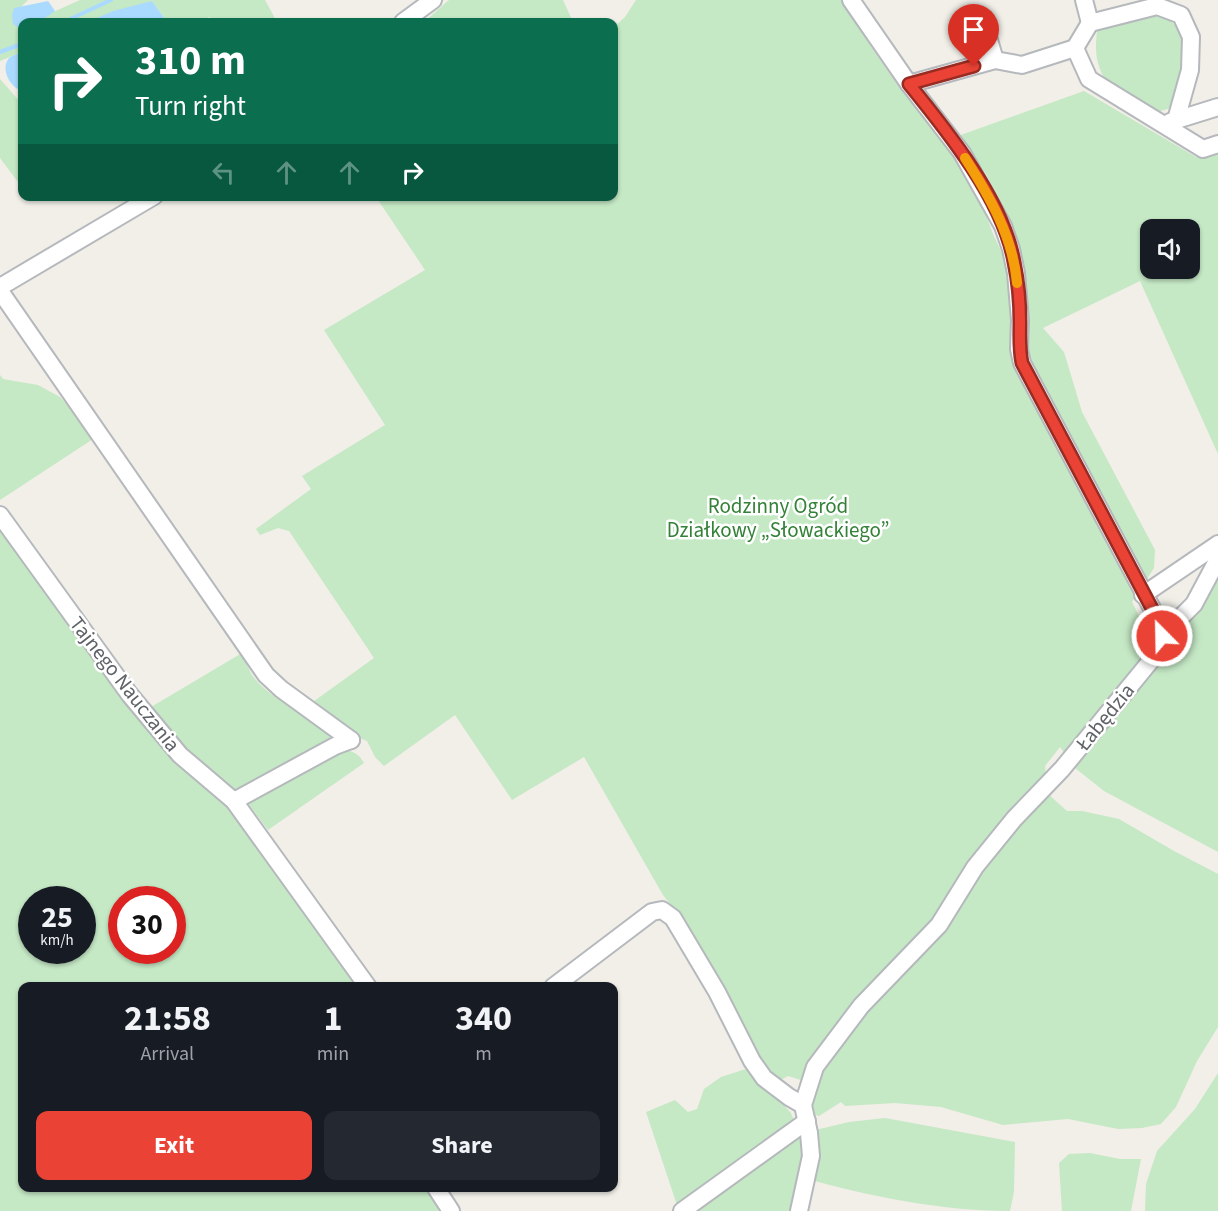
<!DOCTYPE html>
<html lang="en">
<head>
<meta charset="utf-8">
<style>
  body { margin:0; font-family:"Source Sans 3",sans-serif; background:#242831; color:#f1f3f6; height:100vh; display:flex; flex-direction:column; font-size:22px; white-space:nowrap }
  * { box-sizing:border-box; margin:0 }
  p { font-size:20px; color:#9ea1a6 }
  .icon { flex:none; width:33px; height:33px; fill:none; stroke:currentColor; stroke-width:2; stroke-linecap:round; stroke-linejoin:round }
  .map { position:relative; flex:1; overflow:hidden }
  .side { position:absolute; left:18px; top:982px; width:600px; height:210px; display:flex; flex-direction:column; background:#171b24; border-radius:12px; box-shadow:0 2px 4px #0004 }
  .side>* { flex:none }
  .guide { position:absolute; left:18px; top:18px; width:600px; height:183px; border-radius:12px; box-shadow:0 2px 4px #0004; background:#0b6e4f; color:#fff; overflow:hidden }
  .fabs { position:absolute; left:1140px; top:219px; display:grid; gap:12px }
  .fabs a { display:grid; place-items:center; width:60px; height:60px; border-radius:12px; background:#171b24; box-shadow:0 2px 4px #0004; font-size:30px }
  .speed { position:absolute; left:18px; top:886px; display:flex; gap:12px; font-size:30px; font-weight:700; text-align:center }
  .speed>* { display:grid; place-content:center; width:78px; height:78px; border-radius:50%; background:#171b24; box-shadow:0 2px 4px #0004; line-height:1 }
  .speed small { font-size:15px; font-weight:400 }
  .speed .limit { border:9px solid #d22; background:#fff; color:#111 }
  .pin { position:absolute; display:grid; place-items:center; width:51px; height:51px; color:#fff; margin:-62px -26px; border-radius:50% 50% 50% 0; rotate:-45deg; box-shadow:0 0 6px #0007 }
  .pin .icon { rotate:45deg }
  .me { position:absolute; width:66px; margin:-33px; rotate:337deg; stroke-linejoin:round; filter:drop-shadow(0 0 4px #0008) }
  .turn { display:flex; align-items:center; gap:21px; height:126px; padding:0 18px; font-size:27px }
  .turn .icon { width:78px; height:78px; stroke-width:2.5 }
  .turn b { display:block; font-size:42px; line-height:51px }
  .lanes { display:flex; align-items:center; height:57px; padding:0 18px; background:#0003; justify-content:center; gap:30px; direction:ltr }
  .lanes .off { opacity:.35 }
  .eta { display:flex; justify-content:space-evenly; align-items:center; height:102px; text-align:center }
  .eta b { font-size:36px; font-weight:700; line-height:42px }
  .cta { display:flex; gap:12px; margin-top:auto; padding:12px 18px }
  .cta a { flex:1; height:69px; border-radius:12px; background:#ea4335; color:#fff; font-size:24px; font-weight:700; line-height:69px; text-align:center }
  .cta a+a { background:#242831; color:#f1f3f6 }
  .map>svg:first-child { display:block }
  .green { fill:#c5e8c5; fill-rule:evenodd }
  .water { fill:#aadaff }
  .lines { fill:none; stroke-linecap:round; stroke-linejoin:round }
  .stream { stroke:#aadaff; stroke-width:4 }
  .minor-casing { stroke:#b5b8bc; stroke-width:20 }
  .minor { stroke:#fff; stroke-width:16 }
  .route-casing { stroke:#982c22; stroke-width:15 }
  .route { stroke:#ea4335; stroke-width:10 }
  .slow { stroke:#f59e0b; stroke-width:10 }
  .labels { text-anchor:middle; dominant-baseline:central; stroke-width:5; stroke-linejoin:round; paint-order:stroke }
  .park-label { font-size:21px; fill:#348238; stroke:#fff }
  .street-label { font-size:21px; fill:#5f6368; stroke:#fff }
</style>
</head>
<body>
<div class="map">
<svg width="1218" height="1211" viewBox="0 0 1218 1211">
  <rect width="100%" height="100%" fill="#f1efe8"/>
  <!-- green -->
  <g class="green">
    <polygon points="0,0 28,0 21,7 29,22 22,22 22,52 0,61"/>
    <polygon points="80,0 265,0 277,22 221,22 209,17 200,22 167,22 152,1 97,22 31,22"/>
    <polygon points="449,0 563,0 573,22 424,22"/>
    <path d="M636,0H842L871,47L899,87L943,140L975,186L993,234L1009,268H1022L1003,208L986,174L958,136L1084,91L1196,157L1218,150V454L1140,281L1043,328L1064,352L1082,412L1155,550L1154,568L1132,602L1140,618L1153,632L1173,633L1218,572V852L1104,791L1075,768L1060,747L1045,766L1048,794L1067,811H1082L1119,819L1174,851L1218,874V1027L1197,1061L1176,1107L1161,1124L1142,1128L1118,1129L1068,1119L1003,1125L941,1107L895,1103L845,1106L841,1102L819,1116L808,1113L804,1081L788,1076L777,1082L766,1068L677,913L663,895L584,757L512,800L455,715L384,766L375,757L367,741L348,733L310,704L374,658L289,531L278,528L260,535L256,529L311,489L302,476L385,425L324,330L425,270L376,197L614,196V27L625,17ZM1150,230H1190V268H1150Z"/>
    <path d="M1157,12L1180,28L1184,61L1174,107L1157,112L1106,81C1095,63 1095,50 1097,31Z"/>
    <polygon points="0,79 22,104 21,186 0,158"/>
    <polygon points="0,375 3,379 38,385 60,397 96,437 0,500"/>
    <path d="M0,529L128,706L175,760L235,814L360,987H22V1188H429L444,1211H0ZM32,900H82V951H32ZM122,900H172V951H122Z"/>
    <path d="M242,653C246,662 249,672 255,679C275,703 308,712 330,735L329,741L237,794L183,749L146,710Z"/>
    <path d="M343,749C353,751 359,754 364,763L268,830L247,802Z"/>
    <path d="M749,1068L791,1113L799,1134L849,1122L885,1118L1015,1142L1014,1192L1010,1211C941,1211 869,1196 803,1178L795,1211H679L646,1112L675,1100L688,1112L697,1109L704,1089L721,1077Z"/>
    <polygon points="1218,1073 1218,1211 1145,1211 1146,1184 1157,1151 1195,1109"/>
    <polygon points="1090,1153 1120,1159 1141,1159 1131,1211 1062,1211 1059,1163 1069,1154"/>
  </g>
  <!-- water -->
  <g class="water">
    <path d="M48,1L55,11C44,20 36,22 22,22V28L21,29L13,24L12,14L14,8Z"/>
    <polygon points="152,1 167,22 88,22 113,11"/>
    <path d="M22,52V91C10,87 0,69 9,58C13,55 18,54 22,52Z"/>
  </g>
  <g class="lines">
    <!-- stream -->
    <g class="stream">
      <polyline points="64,22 111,0"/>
      <polyline points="0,52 22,44"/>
    </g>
    <defs>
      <g id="minor">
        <polyline points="1084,0 1090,23"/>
        <polyline points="403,22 433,0"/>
        <polyline points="1075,48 1090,23 1157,6 1181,15 1191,37 1190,70 1176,120"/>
        <polyline points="995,60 1022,65 1075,48 1089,79 1203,149 1218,144"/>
        <polyline points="909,84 995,60 986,30"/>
        <polyline points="1170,122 1218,107"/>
        <polyline points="0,287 154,196"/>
        <polyline points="0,291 266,675 281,689 351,740"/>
        <polyline points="0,515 130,695 180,755 234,801 368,987"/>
        <polyline points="1143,595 1218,544"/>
        <polyline points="1162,636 1194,604 1218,559"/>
        <polyline points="234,801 335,746 351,740"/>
        <polyline points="553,987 652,912 662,910 673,918 717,992 752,1061 764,1078 789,1097 803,1105"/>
        <polyline points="436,1188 451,1211"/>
        <polyline points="682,1211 807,1121"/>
        <polyline points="799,1211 811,1156 809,1133 803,1105 815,1067 861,1006 939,925 975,867 1014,819 1062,769 1153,658 1162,636 1156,616 1022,363 1019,349 1020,320 1016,273 1011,249 1003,226 962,153 909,84 851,0"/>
      </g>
    </defs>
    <!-- minor casing -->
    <use href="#minor" class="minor-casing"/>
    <!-- minor -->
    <use href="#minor" class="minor"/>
  </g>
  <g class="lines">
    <defs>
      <path id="route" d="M974,66L909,84C948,132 1003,200 1014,262C1018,281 1020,302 1020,322C1020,336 1019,349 1022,363L1156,616L1162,636"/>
    </defs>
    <!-- route casing -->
    <use href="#route" class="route-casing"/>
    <!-- route -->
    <use href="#route" class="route"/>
    <!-- slow -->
    <path class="slow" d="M965,158C990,197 1013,237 1017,283"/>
  </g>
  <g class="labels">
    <!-- park labels -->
    <g class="park-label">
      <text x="778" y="506">Rodzinny Ogród<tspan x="778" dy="24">Działkowy „Słowackiego”</tspan></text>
    </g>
    <!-- street labels -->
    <g class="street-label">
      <text transform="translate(125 684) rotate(52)">Tajnego Nauczania</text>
      <text transform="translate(1105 717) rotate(-51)">Łabędzia</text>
    </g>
  </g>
</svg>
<div class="fabs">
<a><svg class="icon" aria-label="sound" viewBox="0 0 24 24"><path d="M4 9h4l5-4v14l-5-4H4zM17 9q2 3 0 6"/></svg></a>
</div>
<div class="speed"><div>25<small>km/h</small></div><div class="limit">30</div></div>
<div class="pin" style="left:974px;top:66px;background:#d93025"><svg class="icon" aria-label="arrive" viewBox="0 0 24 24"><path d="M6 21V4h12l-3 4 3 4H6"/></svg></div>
<svg class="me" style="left:1162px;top:636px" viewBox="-20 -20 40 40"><circle r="17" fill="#ea4335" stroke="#fff" stroke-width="3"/><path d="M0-11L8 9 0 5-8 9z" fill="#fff"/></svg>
<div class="guide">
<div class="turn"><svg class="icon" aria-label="right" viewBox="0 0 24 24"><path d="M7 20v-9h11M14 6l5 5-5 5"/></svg><div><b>310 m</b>Turn right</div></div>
<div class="lanes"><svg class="icon off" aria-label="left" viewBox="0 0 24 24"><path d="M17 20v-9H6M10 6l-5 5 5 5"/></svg><svg class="icon off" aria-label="ahead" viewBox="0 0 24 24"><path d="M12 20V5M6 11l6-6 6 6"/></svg><svg class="icon off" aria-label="ahead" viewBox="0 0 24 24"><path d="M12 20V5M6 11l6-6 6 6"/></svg><svg class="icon" aria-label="right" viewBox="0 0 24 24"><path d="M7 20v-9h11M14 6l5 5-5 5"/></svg></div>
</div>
<section class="side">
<div class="eta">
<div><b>21:58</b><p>Arrival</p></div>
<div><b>1</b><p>min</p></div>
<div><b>340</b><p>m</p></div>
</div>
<div class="cta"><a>Exit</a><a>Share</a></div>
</section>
</div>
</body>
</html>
